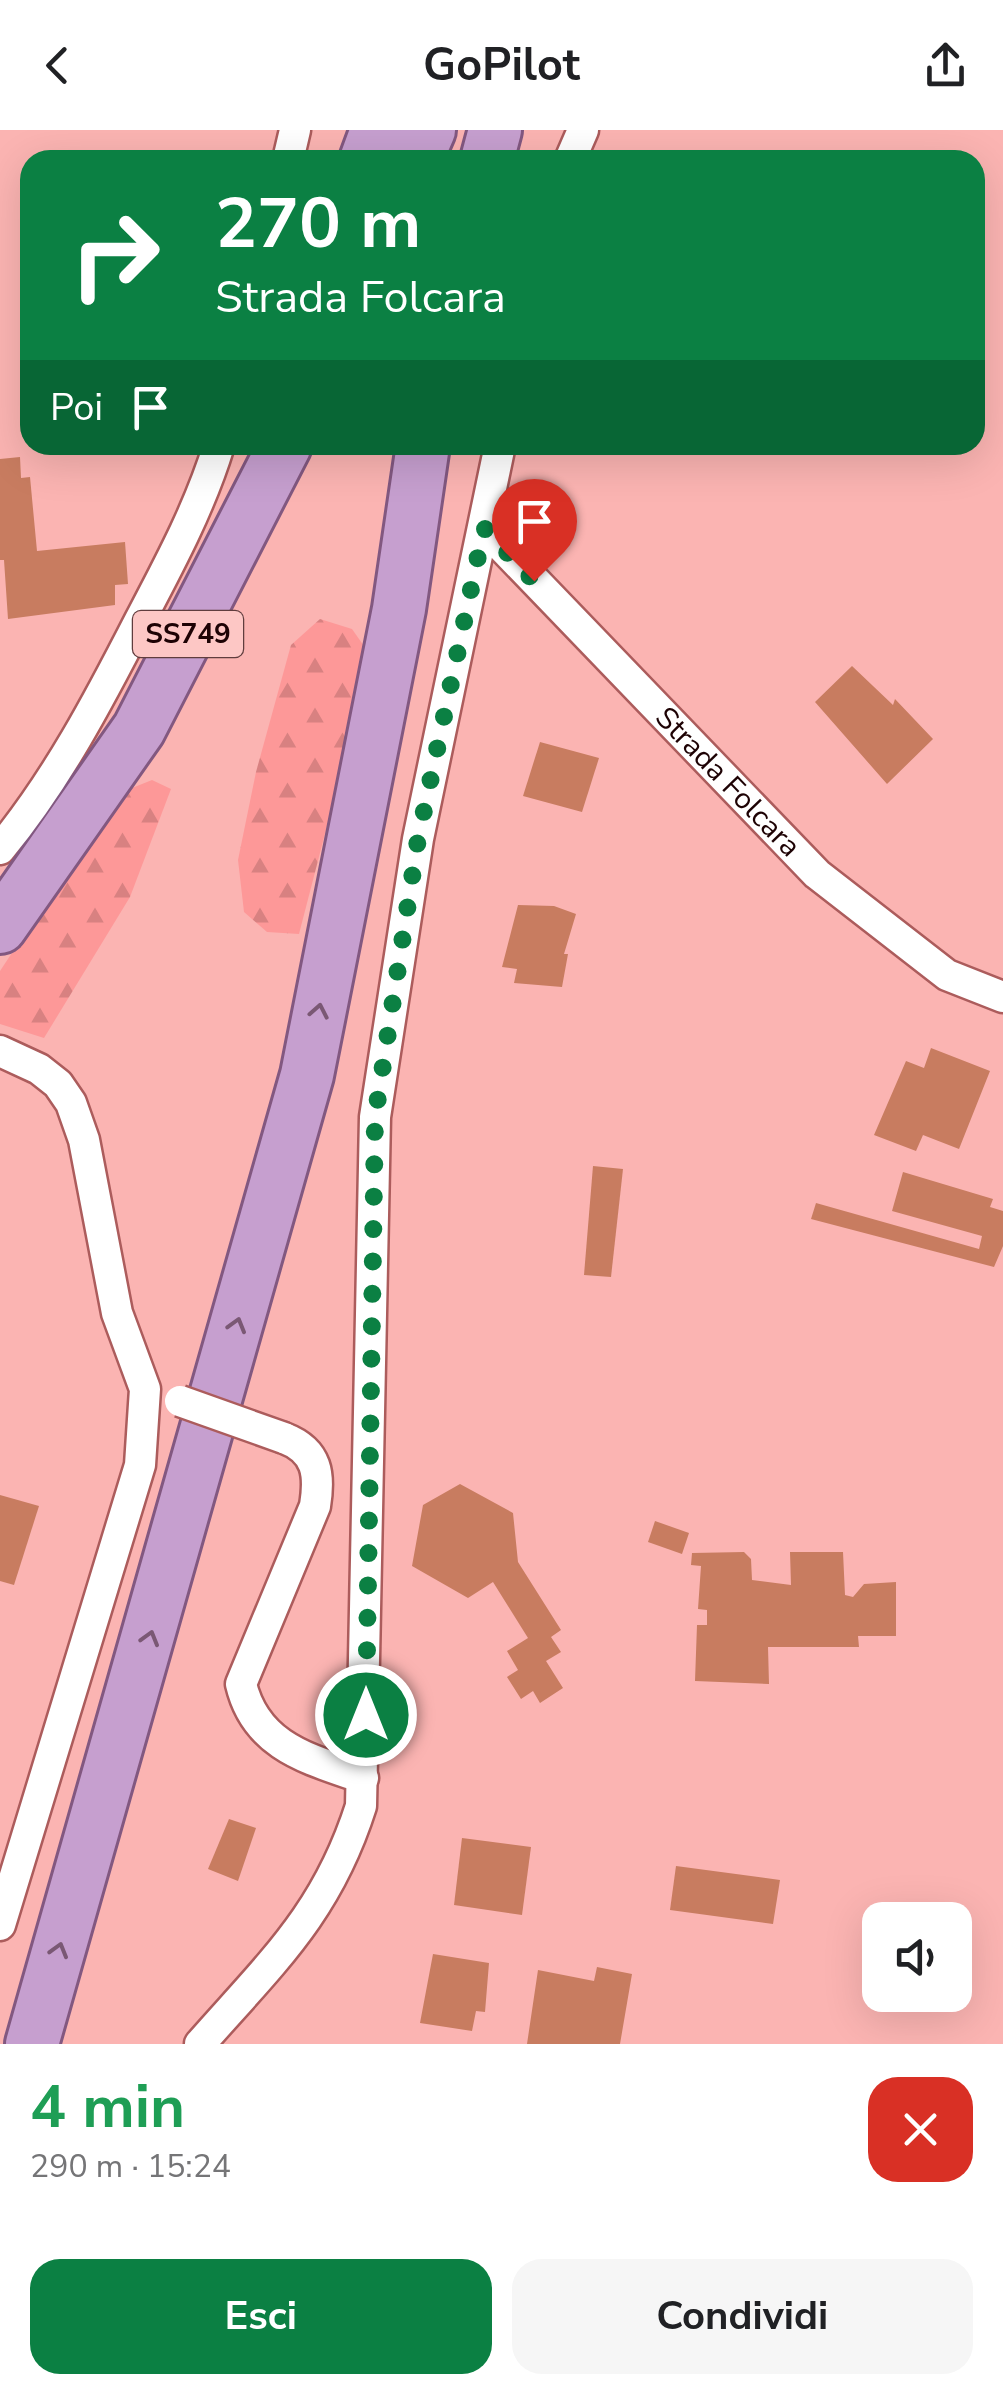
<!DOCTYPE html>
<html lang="it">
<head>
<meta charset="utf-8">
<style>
  body { margin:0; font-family:"Nunito Sans",sans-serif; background:#f6f6f6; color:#202124; height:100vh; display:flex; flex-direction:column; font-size:38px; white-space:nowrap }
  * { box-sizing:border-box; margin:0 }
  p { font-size:32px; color:#757577 }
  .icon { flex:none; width:55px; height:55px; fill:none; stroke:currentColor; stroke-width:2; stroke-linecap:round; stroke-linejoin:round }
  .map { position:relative; height:1914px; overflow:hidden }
  .details { display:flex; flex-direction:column; background:#fff; flex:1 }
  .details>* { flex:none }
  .hud { position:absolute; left:20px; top:20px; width:965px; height:305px; border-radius:30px; box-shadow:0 10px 40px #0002; background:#0b8043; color:#fff; overflow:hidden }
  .tools { position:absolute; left:862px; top:1772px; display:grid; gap:20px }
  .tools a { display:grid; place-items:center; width:110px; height:110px; border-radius:20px; background:#fff; box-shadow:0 10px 40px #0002; font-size:50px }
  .pin { position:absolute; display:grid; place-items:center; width:85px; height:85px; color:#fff; margin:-102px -42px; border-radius:50% 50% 50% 0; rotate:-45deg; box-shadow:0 0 10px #0007 }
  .pin .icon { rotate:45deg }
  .me { position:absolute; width:110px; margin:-55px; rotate:0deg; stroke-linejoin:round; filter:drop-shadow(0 0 8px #0008) }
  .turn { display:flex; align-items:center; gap:35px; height:210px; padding:0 30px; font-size:45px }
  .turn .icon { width:130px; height:130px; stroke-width:2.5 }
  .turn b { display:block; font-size:70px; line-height:85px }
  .then { display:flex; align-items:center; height:95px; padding:0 30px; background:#0003; gap:20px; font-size:38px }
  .round { display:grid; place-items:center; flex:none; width:105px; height:105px; border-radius:30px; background:#f6f6f6 }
  .overview { display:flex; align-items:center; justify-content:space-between; height:170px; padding:0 30px }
  h1 { font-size:60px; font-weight:700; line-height:75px; color:#1e9e55 }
  .button { display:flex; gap:20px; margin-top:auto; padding:20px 30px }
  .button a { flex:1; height:115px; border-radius:30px; background:#0b8043; color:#fff; font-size:40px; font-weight:700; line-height:115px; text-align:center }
  .button a+a { background:#f6f6f6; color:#202124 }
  header { display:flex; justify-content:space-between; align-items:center; height:130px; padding:0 30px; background:#fff; font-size:45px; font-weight:700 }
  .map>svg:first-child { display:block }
  .forest { fill:url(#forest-firs) }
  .building { fill:#c87c60 }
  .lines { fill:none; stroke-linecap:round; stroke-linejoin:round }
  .minor-casing { stroke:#ac5c5c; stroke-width:35 }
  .trunk-casing { stroke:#825880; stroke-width:58 }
  .minor { stroke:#fff; stroke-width:30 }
  .trunk { stroke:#c69fcf; stroke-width:52 }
  .minor-bridge-casing { stroke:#ac5c5c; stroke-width:35; stroke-linecap:butt }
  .minor-bridge { stroke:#fff; stroke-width:30 }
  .oneway { stroke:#7a5874 }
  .route { stroke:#0b8043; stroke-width:18; stroke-dasharray:0 32.4 }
  .labels { text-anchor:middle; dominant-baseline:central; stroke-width:10; stroke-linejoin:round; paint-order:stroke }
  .shield { fill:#fdc7c5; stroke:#603d3e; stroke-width:2.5 }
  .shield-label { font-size:28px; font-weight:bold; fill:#1d0204 }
  .street-label { font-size:30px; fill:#1d0204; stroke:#fdc7c5 }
</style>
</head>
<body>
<header><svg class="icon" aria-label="back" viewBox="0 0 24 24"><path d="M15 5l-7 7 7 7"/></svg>GoPilot<svg class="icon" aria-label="share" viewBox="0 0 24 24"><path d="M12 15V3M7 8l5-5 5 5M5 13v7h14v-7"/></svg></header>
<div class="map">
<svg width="1003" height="1914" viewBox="0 0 1003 1914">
  <defs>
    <pattern id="forest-firs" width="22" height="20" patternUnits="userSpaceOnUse" patternTransform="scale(2.5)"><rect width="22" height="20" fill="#fd9898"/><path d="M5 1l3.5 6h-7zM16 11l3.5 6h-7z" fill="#d88181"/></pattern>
  </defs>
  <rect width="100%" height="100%" fill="#fbb4b2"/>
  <!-- forest -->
  <g class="forest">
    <polygon points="320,489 352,499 371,526 299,804 267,802 244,782 238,730 256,642 291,515"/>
    <polygon points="152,650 171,659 130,767 44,908 0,894 0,841 64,744 132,658"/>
  </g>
  <!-- building -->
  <g class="building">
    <polygon points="20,327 21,348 30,347 37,421 125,412 128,454 115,455 115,475 8,489 4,430 0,430 0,329"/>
    <polygon points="852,536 893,575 895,569 933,609 887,654 815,572"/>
    <polygon points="540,612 599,628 582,682 523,666"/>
    <polygon points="518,775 554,776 576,784 564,824 568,824 562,857 514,853 517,839 502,837"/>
    <polygon points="931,918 990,941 959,1019 923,1005 916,1021 874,1005 906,931 924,938"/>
    <polygon points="593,1036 623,1039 611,1147 584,1145"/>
    <polygon points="903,1042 993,1069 990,1077 1003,1081 1003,1116 994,1137 811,1089 816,1073 979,1119 982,1106 892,1081"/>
    <polygon points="460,1354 513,1383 518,1432 561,1500 551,1507 561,1522 546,1531 563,1558 540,1573 533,1561 521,1569 507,1547 518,1540 507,1521 528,1508 493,1452 468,1468 412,1436 423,1375"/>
    <polygon points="0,1365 39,1376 14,1455 0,1451"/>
    <polygon points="655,1391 689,1403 682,1424 648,1412"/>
    <polygon points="744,1422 751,1429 752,1450 791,1455 790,1422 843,1422 845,1465 853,1467 864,1454 896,1452 896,1506 858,1506 859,1517 768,1517 769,1554 695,1551 697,1495 707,1495 707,1480 698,1479 701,1436 691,1435 692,1423"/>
    <polygon points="229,1689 256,1698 238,1751 208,1739"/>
    <polygon points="462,1708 531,1717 522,1785 454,1775"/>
    <polygon points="676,1736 780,1750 773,1794 670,1780"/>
    <polygon points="433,1824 489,1833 485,1882 476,1881 472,1901 420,1893"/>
    <polygon points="597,1837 632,1844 620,1914 527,1914 538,1840 594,1851"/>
  </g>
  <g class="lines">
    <defs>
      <g id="minor">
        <polyline points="288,30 295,0"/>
        <polyline points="570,30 583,0"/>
        <path id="s1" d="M484,398L817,744L947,845L1003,867"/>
        <path d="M0,719C57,650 99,570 140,490C170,433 200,377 219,315"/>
        <polyline points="0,921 39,939 58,954 71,973 84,1010 117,1183 145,1259 140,1335 0,1795"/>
        <path d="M284,1308C318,1321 320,1345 315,1376L241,1554C256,1617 309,1629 363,1648"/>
        <path d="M200,1914C272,1832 327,1783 361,1676L375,987L418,709L500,315"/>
      </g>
      <g id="trunk">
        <polyline points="366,30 377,0"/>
        <polyline points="416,30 429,0"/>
        <polyline points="487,30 495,0"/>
        <polyline points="0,797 139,599 285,315"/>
        <polyline points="32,1914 307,945 399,479 423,315"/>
      </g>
    </defs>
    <!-- minor casing -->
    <use href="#minor" class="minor-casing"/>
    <!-- trunk casing -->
    <use href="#trunk" class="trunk-casing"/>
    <!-- minor -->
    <use href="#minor" class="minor"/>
    <!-- trunk -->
    <use href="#trunk" class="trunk"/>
    <defs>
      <polyline id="minor-bridge" points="180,1271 284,1308"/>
    </defs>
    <!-- minor-bridge casing -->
    <use href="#minor-bridge" class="minor-bridge-casing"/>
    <!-- minor-bridge -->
    <use href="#minor-bridge" class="minor-bridge"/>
  </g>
  <!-- one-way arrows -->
  <defs><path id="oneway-chevron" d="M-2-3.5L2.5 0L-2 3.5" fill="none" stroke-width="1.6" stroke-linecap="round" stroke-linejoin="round" transform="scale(2.5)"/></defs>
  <g class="oneway">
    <use href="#oneway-chevron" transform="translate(319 881) rotate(-79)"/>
    <use href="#oneway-chevron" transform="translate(237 1195) rotate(-74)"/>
    <use href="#oneway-chevron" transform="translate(150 1508) rotate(-74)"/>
    <use href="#oneway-chevron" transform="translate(59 1820) rotate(-74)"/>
  </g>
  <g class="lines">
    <!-- route -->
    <polyline class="route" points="366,1585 375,987 418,709 484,398 534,451"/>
  </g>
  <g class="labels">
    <!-- shield labels -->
    <rect class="shield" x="133" y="481" width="110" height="46" rx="8"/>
    <g class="shield-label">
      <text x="188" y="504">SS749</text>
    </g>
    <!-- street labels -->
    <g class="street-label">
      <text stroke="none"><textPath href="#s1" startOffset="352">Strada Folcara</textPath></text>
    </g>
  </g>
</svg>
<div class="tools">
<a><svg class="icon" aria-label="sound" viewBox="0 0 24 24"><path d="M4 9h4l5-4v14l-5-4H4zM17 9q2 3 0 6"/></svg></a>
</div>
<div class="pin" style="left:534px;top:451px;background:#d93025"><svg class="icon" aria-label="arrive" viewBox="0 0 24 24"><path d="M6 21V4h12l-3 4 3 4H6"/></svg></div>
<svg class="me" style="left:366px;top:1585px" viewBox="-20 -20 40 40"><circle r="17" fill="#0b8043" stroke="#fff" stroke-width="3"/><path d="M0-11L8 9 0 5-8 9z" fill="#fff"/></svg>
<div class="hud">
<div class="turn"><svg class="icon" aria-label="right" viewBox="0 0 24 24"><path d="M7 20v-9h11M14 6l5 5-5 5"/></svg><div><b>270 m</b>Strada Folcara</div></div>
<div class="then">Poi<svg class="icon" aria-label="arrive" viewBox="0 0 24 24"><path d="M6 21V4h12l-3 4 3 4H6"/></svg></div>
</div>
</div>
<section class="details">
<div class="overview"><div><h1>4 min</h1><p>290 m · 15:24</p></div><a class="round" style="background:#d93025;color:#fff"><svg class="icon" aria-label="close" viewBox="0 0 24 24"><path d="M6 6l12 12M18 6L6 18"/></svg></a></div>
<div class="button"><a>Esci</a><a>Condividi</a></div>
</section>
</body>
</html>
